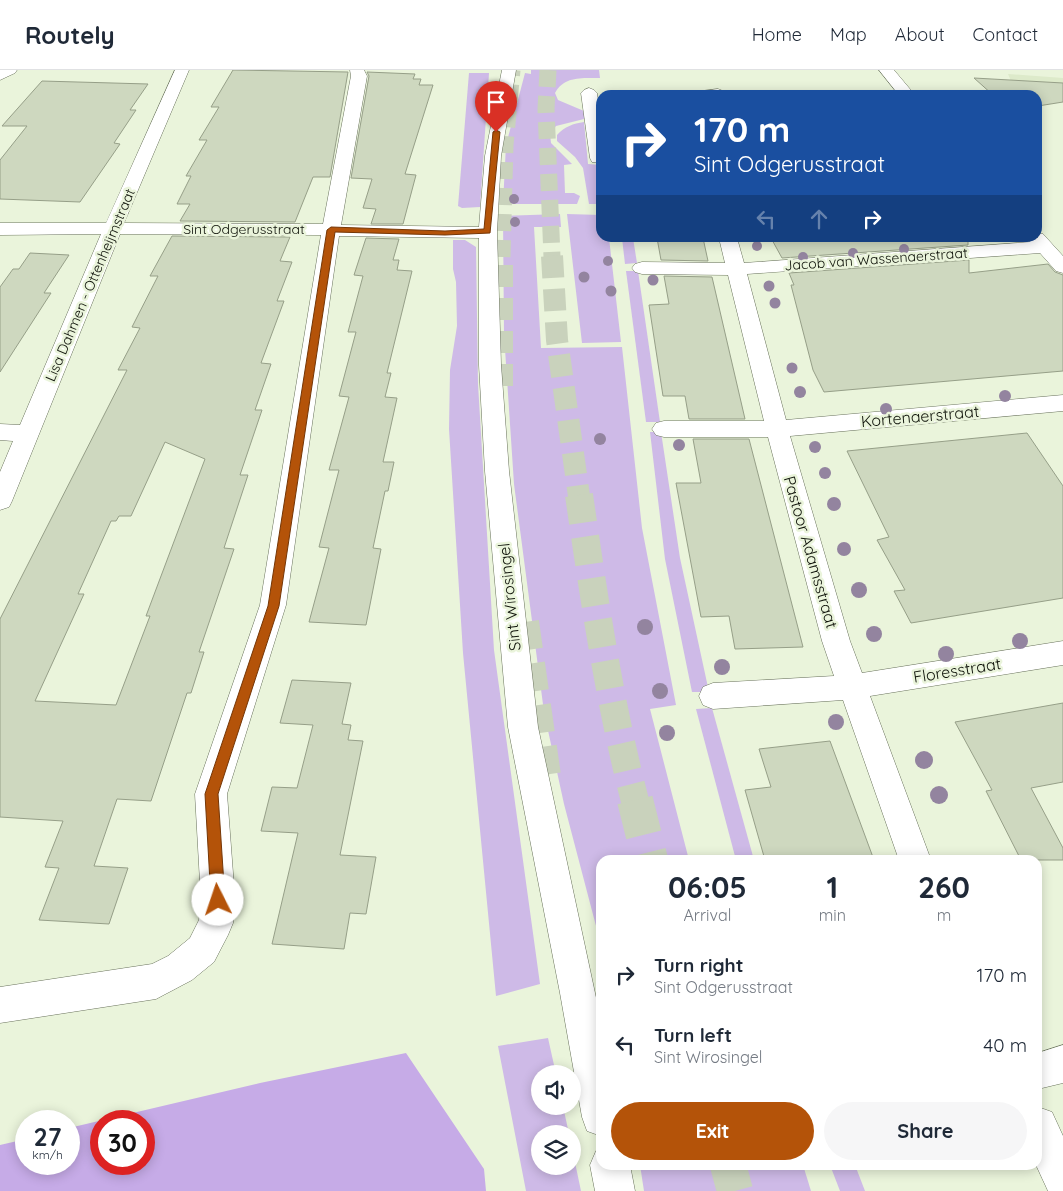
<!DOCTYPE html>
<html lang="en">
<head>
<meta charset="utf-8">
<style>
  body { margin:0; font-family:Quicksand,sans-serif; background:#f6f6f7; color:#1f2937; height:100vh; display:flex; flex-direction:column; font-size:19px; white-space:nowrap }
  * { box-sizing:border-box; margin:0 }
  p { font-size:16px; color:#747a83 }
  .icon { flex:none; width:28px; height:28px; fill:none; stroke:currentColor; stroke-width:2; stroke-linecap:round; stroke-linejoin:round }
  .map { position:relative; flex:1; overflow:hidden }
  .side { position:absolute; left:596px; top:785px; width:446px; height:315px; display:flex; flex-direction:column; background:#fff; border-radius:15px; box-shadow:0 2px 12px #0003 }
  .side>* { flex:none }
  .banner { position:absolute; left:596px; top:20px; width:446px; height:152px; border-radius:15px; box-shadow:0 2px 12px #0003; background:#1a4fa0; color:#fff; overflow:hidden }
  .fabs { position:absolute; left:531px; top:995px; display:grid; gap:10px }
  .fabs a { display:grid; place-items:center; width:50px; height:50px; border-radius:50%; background:#fff; box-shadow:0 2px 12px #0003; font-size:25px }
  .speed { position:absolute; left:15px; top:1040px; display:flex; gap:10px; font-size:25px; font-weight:700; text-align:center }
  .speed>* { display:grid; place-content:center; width:65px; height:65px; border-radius:50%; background:#fff; box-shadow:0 2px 12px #0003; line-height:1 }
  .speed small { font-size:12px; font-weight:400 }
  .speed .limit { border:8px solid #d22; background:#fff; color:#111 }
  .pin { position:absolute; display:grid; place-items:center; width:42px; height:42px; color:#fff; margin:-51px -21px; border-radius:50% 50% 50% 0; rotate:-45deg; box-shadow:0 0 5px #0007 }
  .pin .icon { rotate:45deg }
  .me { position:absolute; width:55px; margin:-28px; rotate:356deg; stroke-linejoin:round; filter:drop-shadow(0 0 4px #0008) }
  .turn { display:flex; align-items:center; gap:18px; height:105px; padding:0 15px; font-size:22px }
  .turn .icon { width:65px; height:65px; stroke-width:2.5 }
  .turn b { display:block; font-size:35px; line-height:42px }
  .lanes { display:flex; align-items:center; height:48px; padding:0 15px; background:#0003; justify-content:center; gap:25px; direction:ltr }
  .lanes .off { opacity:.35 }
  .eta { display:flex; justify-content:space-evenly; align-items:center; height:85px; text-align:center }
  .eta b { font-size:30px; font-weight:800; line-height:35px }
  .action { display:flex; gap:10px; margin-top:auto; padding:10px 15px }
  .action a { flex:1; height:58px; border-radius:30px; background:#b45309; color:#fff; font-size:20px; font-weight:800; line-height:58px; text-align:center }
  .action a+a { background:#f6f6f7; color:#1f2937 }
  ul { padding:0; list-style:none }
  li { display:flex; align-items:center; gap:15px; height:70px; padding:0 15px }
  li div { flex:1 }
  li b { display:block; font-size:19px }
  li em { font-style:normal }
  header { display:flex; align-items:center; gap:30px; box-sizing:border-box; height:70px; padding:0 25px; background:#fff; border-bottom:1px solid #e0e1e3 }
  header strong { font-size:24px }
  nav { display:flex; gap:28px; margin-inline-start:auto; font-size:18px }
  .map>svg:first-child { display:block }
  .built { fill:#ddeaca }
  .green { fill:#cebae7 }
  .forest { fill:#c6abe7; fill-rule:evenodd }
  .building { fill:#ced8bf; stroke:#969f88; fill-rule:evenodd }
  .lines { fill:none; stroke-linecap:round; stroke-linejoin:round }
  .highway-tunnel-far3 { stroke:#c9d2bc; stroke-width:17; stroke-dasharray:17 9; stroke-linecap:butt }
  .highway-tunnel-far2 { stroke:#c9d2bc; stroke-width:22; stroke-dasharray:22 11; stroke-linecap:butt }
  .highway-tunnel-far1 { stroke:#c9d2bc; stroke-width:28; stroke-dasharray:28 14; stroke-linecap:butt }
  .highway-tunnel { stroke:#c9d2bc; stroke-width:36; stroke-dasharray:36 18; stroke-linecap:butt }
  .minor-casing { stroke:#69725c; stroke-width:1 }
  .minor { fill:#fff; fill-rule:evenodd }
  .tree { fill:#93849f }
  .route { fill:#b45309; stroke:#753606 }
  .labels { text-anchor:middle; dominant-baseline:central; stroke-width:5; stroke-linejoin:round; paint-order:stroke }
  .far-street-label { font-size:14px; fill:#0e1209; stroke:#eaf4db }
  .street-label { font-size:16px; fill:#0e1209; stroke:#eaf4db }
</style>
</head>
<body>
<header>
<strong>Routely</strong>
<nav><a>Home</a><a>Map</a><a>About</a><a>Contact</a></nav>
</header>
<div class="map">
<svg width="1063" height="1121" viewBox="0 0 1063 1121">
  <rect width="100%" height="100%" fill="#eaf4db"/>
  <!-- built -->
  <polygon class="built" points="1008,4 1063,8 1063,27 1038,30 1038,25 1017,25"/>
  <!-- green -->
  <g class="green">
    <path d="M531,0H599L600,8C582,8 564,6 555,23L558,30L584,41V49L556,56L550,64L551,73L572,94L564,95L565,123H574L580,126L577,134H503L506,75L525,3L531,4Z"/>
    <polygon points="469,3 489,3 480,137 462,138 458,136"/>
    <path d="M584,52L588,94L601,95V134H589L583,98L575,87L557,71V65C565,56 573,54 584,52Z"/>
    <polygon points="560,144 561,157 534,157 541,278 622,277 642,458 676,635 650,639 689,790 601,790 601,875 564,734 544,642 514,414 504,264 503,146"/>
    <polygon points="567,144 601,145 601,168 609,168 621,272 582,273"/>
    <polygon points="622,168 633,168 637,193 625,194"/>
    <polygon points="453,170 465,170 476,177 478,314 494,580 540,914 496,926 463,583 449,359 450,300 457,256 456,212 453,199"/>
    <polygon points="626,201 638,201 660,352 646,352"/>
    <polygon points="650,362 661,362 680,488 709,622 692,622 665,489"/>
    <polygon points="712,638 754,790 736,790 696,639"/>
    <polygon points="548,968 556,1004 540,1004 540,1036 563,1036 569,1064 540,1064 540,1096 572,1096 573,1083 581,1121 526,1121 498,976"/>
    <polygon points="640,1095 803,1095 811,1121 644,1121"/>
    <polygon points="830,1095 855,1095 865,1121 840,1121"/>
  </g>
  <!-- forest -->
  <path class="forest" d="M406,983L484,1099L486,1121H0V1075L26,1069V1094H69V1058L260,1013ZM101,1051H144V1094H101Z"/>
  <!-- building -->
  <g class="building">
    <polygon points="233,0 348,2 330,107 313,107 295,152 180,151 190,134 177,134 191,106 186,106 207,70 199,70 219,37 211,37"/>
    <polygon points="367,2 415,4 413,9 421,9 419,15 433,15 405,104 416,105 403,154 371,154 376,139 363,138 372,109 351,108 369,6"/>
    <polygon points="974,8 1063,13 1063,32 1038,36 1038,25 993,25"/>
    <polygon points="42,11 148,14 130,40 136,40 114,73 120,74 80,132 0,129 0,90 27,56 2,56"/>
    <path d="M172,166L290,167L280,191L292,192L277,231H284L261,293L271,294L255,340H262L240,405H248L224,478L234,479L199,582H204L191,623H187L151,731L117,729L94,796L128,798L109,854L39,850L59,798L45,797L63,751L0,747V549L127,300H118L140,258L132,257L158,206H150ZM165,372L205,389L146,546H150L116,635L35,631L84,524H78L111,451H116L119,446H131Z"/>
    <polygon points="366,168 399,169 393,190 399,190 397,200 412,201 387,303 391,303 385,327 397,328 383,392 394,392 388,421 385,421 373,478 381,479 366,555 309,552 329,478 319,477 339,400 329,400 349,327 339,326 356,262 348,262 363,206 354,205"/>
    <polygon points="657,168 703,168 708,191 661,190"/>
    <polygon points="771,168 968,168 968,175 782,188"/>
    <polygon points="30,183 69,185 44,223 51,223 0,302 0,217 13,199 19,199"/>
    <polygon points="969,190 969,203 1048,194 1055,202 1063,205 1063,301 824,322 813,300 791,215 794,215 789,203"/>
    <polygon points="664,206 712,207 745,349 689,349 685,326 663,326 649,235 669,234"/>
    <polygon points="1027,363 1063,416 1063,528 911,553 894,521 905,520 877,470 889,467 847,381"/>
    <polygon points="693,369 749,369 803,577 735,579 729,546 701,547 676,413 701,413"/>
    <polygon points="292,610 351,613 342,654 351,655 348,670 363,671 340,785 376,787 366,844 350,843 344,879 272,874 298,763 261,761 272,717 297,718 313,655 280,653"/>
    <polygon points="1063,633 1063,712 1031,718 1063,778 1063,790 1021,790 986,721 992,720 955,652"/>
    <polygon points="830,671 874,790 765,790 745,720 771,717 759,679"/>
  </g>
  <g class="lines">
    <!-- highway-tunnel-far3 -->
    <g class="highway-tunnel-far3">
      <polyline points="548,0 546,39 552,187"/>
      <polyline points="502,187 505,75 512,0"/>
    </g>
    <!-- highway-tunnel-far2 -->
    <g class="highway-tunnel-far2">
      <polyline points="552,186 557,270 579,426"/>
      <polyline points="502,316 502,186"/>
    </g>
    <!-- highway-tunnel-far1 -->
    <g class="highway-tunnel-far1">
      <path d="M579,425C594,528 609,631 635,731"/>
      <polyline points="525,552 548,713"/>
    </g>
    <!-- highway-tunnel -->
    <g class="highway-tunnel">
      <polyline points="635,730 650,790"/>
      <polyline points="728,1095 735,1121"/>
    </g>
    <defs>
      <g id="minor">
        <polygon points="0,0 17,0 15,3 0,10"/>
        <polygon points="175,0 189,0 124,153 323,154 351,6 350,0 364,0 367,6 341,155 479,157 485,86 502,0 516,0 501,86 497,162 501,295 509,401 538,657 601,951 601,1066 587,1061 582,1047 560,923 508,657 485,401 479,295 479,168 339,166 286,535 227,724 235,830 233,853 228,865 214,892 192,910 156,929 0,953 0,917 152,894 168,886 190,868 199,850 201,830 195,724 260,535 321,165 120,164 12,431 9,437 0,440 0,402 13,371 0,370 0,354 20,355 101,164 0,165 0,153 106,153"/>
        <polygon points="879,0 894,0 915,25 899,25"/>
        <polygon points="589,18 594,20 597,23 601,53 601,93 592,92 590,88 581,23 584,20"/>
        <polygon points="718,19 723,21 725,25 692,25 695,22"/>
        <polygon points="1038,163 1043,164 1063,186 1063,203 1056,201 1040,183 747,204 786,350 1063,325 1063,341 790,366 850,571 862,603 1063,571 1063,595 870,626 931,790 899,790 843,630 713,639 703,635 699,626 703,617 713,613 834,606 822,571 768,367 664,367 656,365 652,359 656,353 664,351 764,351 728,205 642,204 635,202 632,198 635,194 642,192 725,193 719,168 737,168 744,193 1030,172 1027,168 1038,168"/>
        <polygon points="1063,975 1063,1013 1038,1019 1038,983"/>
        <polygon points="1038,1037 1052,1042 1063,1066 1063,1121 1048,1121 1036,1095"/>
        <polygon points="601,1079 601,1095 630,1095 635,1121 595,1121 590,1095 596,1081"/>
      </g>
    </defs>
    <!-- minor casing -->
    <use href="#minor" class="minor-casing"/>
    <!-- minor -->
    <use href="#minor" class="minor"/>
  </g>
  <!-- trees -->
  <g class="tree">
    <circle cx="514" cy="129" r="5"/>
    <circle cx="515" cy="152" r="5"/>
    <circle cx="757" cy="176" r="5"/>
    <circle cx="904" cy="179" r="5"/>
    <circle cx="853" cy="183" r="5"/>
    <circle cx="803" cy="187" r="5"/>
    <circle cx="608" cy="191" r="5"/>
    <circle cx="584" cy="207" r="5.5"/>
    <circle cx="653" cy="210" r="5.5"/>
    <circle cx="769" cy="216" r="5.5"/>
    <circle cx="611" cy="221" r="5.5"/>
    <circle cx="775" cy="233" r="5.5"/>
    <circle cx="792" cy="298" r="5.5"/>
    <circle cx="800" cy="322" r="6"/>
    <circle cx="1005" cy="326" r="6"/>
    <circle cx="886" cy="339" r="6"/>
    <circle cx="600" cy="369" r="6"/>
    <circle cx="679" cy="375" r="6"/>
    <circle cx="815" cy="377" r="6"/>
    <circle cx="825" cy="403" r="6"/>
    <circle cx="834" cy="434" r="7"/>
    <circle cx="844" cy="479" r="7"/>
    <circle cx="859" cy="520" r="8"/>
    <circle cx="645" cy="557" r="8"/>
    <circle cx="874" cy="564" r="8"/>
    <circle cx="1020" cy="571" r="8"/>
    <circle cx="946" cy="584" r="8"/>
    <circle cx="722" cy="597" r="8"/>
    <circle cx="660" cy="621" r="8"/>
    <circle cx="836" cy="652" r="8"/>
    <circle cx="667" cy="663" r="8"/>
    <circle cx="924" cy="690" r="9"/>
    <circle cx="939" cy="725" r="9"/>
  </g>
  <!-- route -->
  <polygon class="route" points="496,60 500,62 490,163 445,165 335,162 279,536 218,724 225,830 223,835 218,837 213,835 211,830 205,724 268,536 327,160 331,157 445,161 484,159 493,62"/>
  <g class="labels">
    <!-- far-street labels -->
    <g class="far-street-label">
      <text x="244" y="159">Sint Odgerusstraat</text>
      <text transform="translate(876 189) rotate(-4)">Jacob van Wassenaerstraat</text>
      <text transform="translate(90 215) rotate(-67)">Lisa Dahmen - Ottenheijmstraat</text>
    </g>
    <!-- street labels -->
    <g class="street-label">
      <text transform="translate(920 346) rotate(-5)">Kortenaerstraat</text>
      <text transform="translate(811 482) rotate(74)">Pastoor Adamsstraat</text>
      <text transform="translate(509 527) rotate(-96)">Sint Wirosingel</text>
      <text transform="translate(957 600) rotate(-9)">Floresstraat</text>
    </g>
  </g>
</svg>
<div class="fabs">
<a><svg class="icon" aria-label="sound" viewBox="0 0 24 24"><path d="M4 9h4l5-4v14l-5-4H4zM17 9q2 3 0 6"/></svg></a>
<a><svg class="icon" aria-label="layers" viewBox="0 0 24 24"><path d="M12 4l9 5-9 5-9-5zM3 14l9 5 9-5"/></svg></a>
</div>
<div class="speed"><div>27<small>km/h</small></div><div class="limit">30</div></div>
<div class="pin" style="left:496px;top:62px;background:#d93025"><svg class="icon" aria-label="arrive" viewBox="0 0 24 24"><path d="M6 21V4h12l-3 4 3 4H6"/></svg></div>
<svg class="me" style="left:218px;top:830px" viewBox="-20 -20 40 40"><circle r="19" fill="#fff"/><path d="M0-13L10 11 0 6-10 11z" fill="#b45309"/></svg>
<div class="banner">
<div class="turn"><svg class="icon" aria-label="right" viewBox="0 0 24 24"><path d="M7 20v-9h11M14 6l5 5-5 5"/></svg><div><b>170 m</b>Sint Odgerusstraat</div></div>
<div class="lanes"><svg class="icon off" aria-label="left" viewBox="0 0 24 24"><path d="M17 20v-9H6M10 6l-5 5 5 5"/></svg><svg class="icon off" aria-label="ahead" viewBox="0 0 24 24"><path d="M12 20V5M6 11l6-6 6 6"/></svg><svg class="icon" aria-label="right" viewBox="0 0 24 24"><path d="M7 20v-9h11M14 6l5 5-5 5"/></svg></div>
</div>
<section class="side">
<div class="eta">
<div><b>06:05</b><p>Arrival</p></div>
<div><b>1</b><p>min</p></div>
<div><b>260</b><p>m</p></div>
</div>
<ul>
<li><svg class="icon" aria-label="right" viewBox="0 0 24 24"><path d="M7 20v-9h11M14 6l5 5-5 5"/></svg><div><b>Turn right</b><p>Sint Odgerusstraat</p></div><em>170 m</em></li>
<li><svg class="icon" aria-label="left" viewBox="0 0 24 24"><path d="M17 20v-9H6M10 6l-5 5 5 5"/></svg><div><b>Turn left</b><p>Sint Wirosingel</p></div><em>40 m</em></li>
</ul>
<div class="action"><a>Exit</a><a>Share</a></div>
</section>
</div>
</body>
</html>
